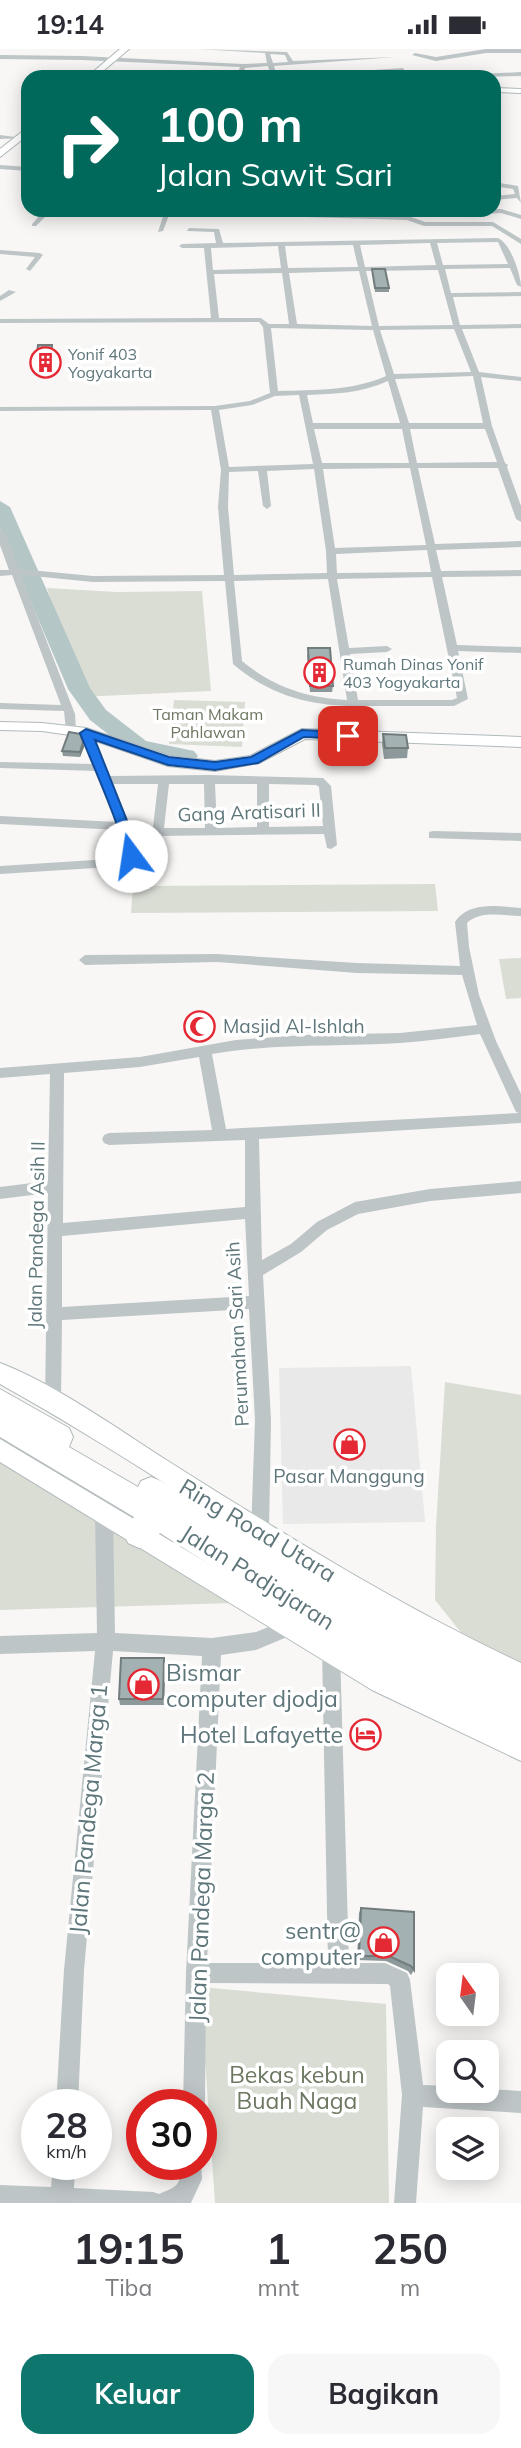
<!DOCTYPE html>
<html lang="id">
<head>
<meta charset="utf-8">
<style>
  body { margin:0; font-family:Mulish,sans-serif; background:#f7f7f7; color:#2b2b33; height:100vh; display:flex; flex-direction:column; font-size:26px; white-space:nowrap }
  * { box-sizing:border-box; margin:0 }
  p { font-size:23px; color:#7c7c81 }
  .icon { flex:none; width:38px; height:38px; fill:none; stroke:currentColor; stroke-width:2; stroke-linecap:round; stroke-linejoin:round }
  .map { position:relative; height:2154px; overflow:hidden }
  .panel { display:flex; flex-direction:column; background:#fff; flex:1 }
  .panel>* { flex:none }
  .hud { position:absolute; left:21px; top:21px; width:480px; height:147px; border-radius:21px; box-shadow:0 4px 18px #0003; background:#00695c; color:#fff; overflow:hidden }
  .needle { width:46px; rotate:346deg }
  .controls { position:absolute; left:436px; top:1914px; display:grid; gap:14px }
  .controls a { display:grid; place-items:center; width:63px; height:63px; border-radius:14px; background:#fff; box-shadow:0 4px 18px #0003; font-size:35px }
  .speed { position:absolute; left:21px; top:2040px; display:flex; gap:14px; font-size:35px; font-weight:700; text-align:center }
  .speed>* { display:grid; place-content:center; width:91px; height:91px; border-radius:50%; background:#fff; box-shadow:0 4px 18px #0003; line-height:1 }
  .speed small { font-size:18px; font-weight:400 }
  .speed .limit { border:10px solid #d22; background:#fff; color:#111 }
  .pin { position:absolute; display:grid; place-items:center; width:60px; height:60px; color:#fff; margin:-30px; border-radius:14px; box-shadow:0 4px 10px #0006 }
  .me { position:absolute; width:77px; margin:-38px; rotate:346deg; stroke-linejoin:round; filter:drop-shadow(0 0 5px #0008) }
  .turn { display:flex; align-items:center; gap:24px; height:147px; padding:0 21px; font-size:32px }
  .turn .icon { width:91px; height:91px; stroke-width:2.5 }
  .turn b { display:block; font-size:49px; line-height:60px }
  .eta { display:flex; justify-content:space-evenly; align-items:center; height:119px; text-align:center }
  .eta b { font-size:42px; font-weight:700; line-height:49px }
  .primary-button { display:flex; gap:14px; margin-top:auto; padding:14px 21px }
  .primary-button a { flex:1; height:80px; border-radius:21px; background:#0f766e; color:#fff; font-size:28px; font-weight:700; line-height:80px; text-align:center }
  .primary-button a+a { background:#f7f7f7; color:#2b2b33 }
  .status { display:flex; justify-content:space-between; align-items:center; height:49px; padding:0 35px; background:#fff; direction:ltr }
  .status svg { height:19px; fill:currentColor }
  .map>svg:first-child { display:block }
  .built { fill:#e8e9e8 }
  .green { fill:#d9ddd4 }
  .lines { fill:none; stroke-linecap:round; stroke-linejoin:round }
  .river { fill:#b5c6c6; fill-rule:evenodd }
  .secondary-casing { stroke:#b1babc; stroke-width:2 }
  .primary-casing { stroke:#b0b8ba; stroke-width:2 }
  .highway-casing { stroke:#b2b8ba; stroke-width:2 }
  .street { fill:#bec5c7; fill-rule:evenodd }
  .secondary { fill:#fff; fill-rule:evenodd }
  .primary { fill:#fff; fill-rule:evenodd }
  .highway { fill:#fff; fill-rule:evenodd }
  .wall { fill:#8c989a }
  .shaded-wall { fill:#727c7d }
  .building { fill:#a3b1b3; stroke:#727c7d; stroke-width:2 }
  .route { fill:#1a73e8; stroke:#114b97; stroke-width:2 }
  .labels { text-anchor:middle; dominant-baseline:central; stroke-width:7; stroke-linejoin:round; paint-order:stroke }
  .far-poi-label { font-size:16px; fill:#5e767a; stroke:#fff; text-anchor:start }
  .far-park-label { font-size:16px; fill:#6c7861; stroke:#fff }
  .street-label { font-size:19px; fill:#5e767a; stroke:#fff }
  .poi-label { font-size:19px; fill:#5e767a; stroke:#fff; text-anchor:start }
  .near-street-label { font-size:23px; fill:#5e767a; stroke:#fff }
  .near-poi-label { font-size:23px; fill:#5e767a; stroke:#fff; text-anchor:end }
  .near-park-label { font-size:23px; fill:#6c7861; stroke:#fff }
</style>
</head>
<body>
<div class="status"><b>19:14</b><svg viewBox="0 0 49 12"><path d="M0 12V9h3v3zM5 12V6h3v6zM10 12V3h3v9zM15 12V0h3v12zM26 1h20v11H26zM47 4h2v5h-2z"/></svg></div>
<div class="map">
<svg width="521" height="2154" viewBox="0 0 521 2154">
  <rect width="100%" height="100%" fill="#f8f7f5"/>
  <!-- built -->
  <polygon class="built" points="411,1317 425,1473 283,1475 279,1319"/>
  <!-- green -->
  <g class="green">
    <polygon points="47,539 117,543 202,542 211,642 79,648"/>
    <polygon points="174,651 245,653 242,698 169,695"/>
    <polygon points="435,835 438,862 131,864 133,837"/>
    <polygon points="521,909 521,949 506,950 499,910"/>
    <polygon points="445,1333 521,1346 521,1614 467,1591 435,1551 436,1477"/>
    <polygon points="0,1410 234,1554 0,1561"/>
    <polygon points="200,1938 386,1955 389,2154 215,2154"/>
  </g>
  <g class="lines">
    <!-- river -->
    <polygon class="river" points="0,452 10,458 90,639 106,661 146,692 194,702 198,707 194,712 186,714 131,703 90,671 68,640 0,480"/>
    <defs>
      <g id="secondary">
        <polygon points="494,39 521,40 521,44 494,43"/>
        <polygon points="0,673 42,674 86,679 170,707 215,712 250,707 302,680 521,688 521,698 305,690 259,714 215,722 168,717 84,688 42,682 0,681"/>
        <path d="M0,1314C58,1336 126,1386 179,1419C290,1489 402,1558 521,1614V1640C459,1614 401,1580 343,1546C228,1477 117,1400 0,1335Z"/>
        <polygon points="0,1390 390,1623 521,1685 521,1712 372,1641 0,1413"/>
      </g>
      <g id="primary">
        <polygon points="120,0 129,0 96,28 87,28"/>
        <polygon points="28,78 28,86 0,108 0,100"/>
      </g>
      <polygon id="highway" points="0,1340 69,1379 73,1388 69,1398 138,1438 141,1432 151,1428 161,1432 402,1570 521,1628 521,1692 489,1681 312,1581 160,1484 150,1494 139,1499 128,1494 124,1484 134,1468 0,1388"/>
    </defs>
    <!-- secondary casing -->
    <use href="#secondary" class="secondary-casing"/>
    <!-- primary casing -->
    <use href="#primary" class="primary-casing"/>
    <!-- highway casing -->
    <use href="#highway" class="highway-casing"/>
    <!-- street -->
    <g class="street">
      <path d="M198,0L287,3L293,12L396,8L274,17L277,28H271L268,17L245,19L242,28H236L240,18L82,11L0,10V6L82,7L243,15L267,14L265,4ZM270,5L285,6L288,13L273,14Z"/>
      <polygon points="486,0 521,0 521,4 486,4 436,12 412,6 415,4 436,8"/>
      <polygon points="403,19 405,22 355,24 358,22"/>
      <polygon points="521,23 521,27 458,28 461,26"/>
      <polygon points="0,86 22,89 0,90"/>
      <polygon points="0,116 28,118 28,122 0,120"/>
      <polygon points="494,133 518,137 521,154 517,149 494,151 494,147 515,145 513,140 494,137"/>
      <polygon points="501,160 521,166 521,170 501,164 469,166 455,161"/>
      <polygon points="45,161 52,161 36,177 32,177 32,175"/>
      <polygon points="165,161 171,161 163,182 158,183"/>
      <polygon points="223,161 408,167 425,173 493,173 521,190 521,195 492,177 424,177 407,171 233,166"/>
      <path d="M189,179L219,180L223,194L497,189C510,192 521,226 521,238L517,236L510,219L445,220L451,244L521,243V247L453,248L460,276L521,275V279L462,280L479,323L521,328V332L481,328L492,377L505,414L508,416L507,418L521,457V473L516,470L498,419H418L435,495L521,492V498L436,501L441,522L521,521V527L442,528L457,596L521,598V604L458,602L468,650L454,657H358L353,687L348,690L344,689L343,687L347,657C302,655 267,644 233,615L225,532L93,533L23,526H21L75,665L76,681L71,684L66,681L64,662L0,660V654L61,656L12,526L0,527V521H9L0,496V481L5,484L19,520L93,527L224,526L218,458L221,421L211,361L0,362V358L215,357L250,352L270,344L263,278L259,273L0,274V270L211,269L204,199H182L179,197L182,195L216,194L214,183L187,182ZM498,193L508,215L443,216L437,194ZM430,194L436,216L365,218L360,196ZM353,196L358,218L288,219L285,197ZM278,197L281,219L213,221L211,199ZM438,221L453,276L379,277L366,222ZM359,222L372,277L297,275L289,224ZM282,224L289,275H269L261,269H219L214,225ZM271,279L373,281L386,327C352,342 315,341 278,342ZM454,280L471,323L394,325L380,281ZM473,327L483,374H409L395,330ZM388,332L400,374H313L307,346C335,345 362,344 388,332ZM299,346L313,415L229,418L219,361L252,356L275,347ZM314,380H402L409,414H322ZM410,380H485L497,413L417,414ZM410,419L426,496L335,499L323,420ZM314,420L326,502L327,524L234,526L228,458L229,423L258,422L263,457L267,460L271,457L267,422ZM427,501L431,523L337,524L336,505ZM432,528L457,649L452,651H358L350,605L387,603L392,600L387,597L349,599L337,530ZM328,530L347,651C307,649 273,638 242,612L234,532Z"/>
      <polygon points="0,201 40,204 43,206 30,222 26,220 35,208 0,205"/>
      <polygon points="9,241 16,243 0,252 0,247"/>
      <path d="M86,681L91,684L110,727L209,726L323,729L331,737L337,796L331,800L327,799L324,785L158,787L132,782L137,807L135,810L111,818L0,825V817L110,810L125,805L120,781L0,775V767L117,773L97,722L0,719V713L94,715L81,684ZM113,735H158L153,778L129,774ZM169,735H204L205,779H164ZM215,735H257V778L217,779ZM269,735L316,736L319,738L323,777L269,778Z"/>
      <polygon points="433,782 521,784 521,792 429,789 429,783"/>
      <path d="M497,857L521,859V867C503,867 481,861 467,874L469,898L479,946L496,992L521,1045V1074L259,1090L262,1211L291,1195L317,1173L355,1153L430,1140L521,1132V1144L430,1152L358,1165L327,1181L301,1203L263,1226L271,1371L269,1483L266,1489L260,1491L254,1489L251,1483L255,1371L249,1260L62,1271L61,1353L59,1358L53,1360L47,1358L45,1353L48,1144L0,1150V1138L48,1132L50,1025L0,1029V1019L140,1008L236,991L303,986L400,984L477,976L462,926L357,924L217,913L85,916L79,911L85,906L217,905L357,914L460,917L455,873C465,858 481,857 497,857ZM480,985L516,1063L519,1064L226,1080L212,1005C275,994 337,998 400,994C427,992 454,988 480,985ZM199,1008L212,1081L109,1084L104,1086L102,1090L104,1094L109,1096L245,1091V1158L63,1174L64,1024L140,1018ZM245,1170L249,1247L62,1258V1187Z"/>
      <polygon points="104,1456 110,1458 113,1464 115,1584 212,1589 256,1583 293,1568 299,1571 302,1577 299,1583 256,1601 221,1606 207,1914 328,1914 322,1601 325,1595 331,1592 337,1595 340,1601 349,1914 385,1914 407,1924 410,1931 423,2036 448,2037 448,2042 486,2042 486,2040 521,2042 521,2064 423,2058 416,2154 394,2154 402,2046 390,1937 388,1935 206,1934 205,2056 201,2064 201,2056 183,2056 186,1924 202,1607 113,1602 84,1921 78,2056 56,2056 64,1921 95,1602 0,1605 0,1587 97,1584 95,1464 98,1458"/>
      <path d="M201,2111L202,2130L191,2154H0V2136L51,2138L53,2116H75L74,2139L153,2143L159,2145C178,2137 180,2137 181,2116H201Z"/>
    </g>
    <!-- secondary -->
    <use href="#secondary" class="secondary"/>
    <!-- primary -->
    <use href="#primary" class="primary"/>
    <!-- highway -->
    <use href="#highway" class="highway"/>
  </g>
  <!-- wall -->
  <g class="wall">
    <polygon points="372,220 389,239 389,243 375,243"/>
    <polygon points="52,296 53,305 51,322 37,323 36,313"/>
    <polygon points="307,605 333,637 332,643 310,643"/>
    <polygon points="383,685 408,699 407,709 384,710 382,695"/>
    <polygon points="83,693 84,698 80,708 63,707 62,702"/>
    <polygon points="164,1609 165,1615 164,1656 120,1656 119,1650"/>
    <polygon points="361,1859 414,1863 414,1921 411,1926 408,1922 386,1912 357,1911 359,1864"/>
  </g>
  <!-- shaded-wall -->
  <g class="shaded-wall">
    <polygon points="52,296 53,305 51,322 50,313"/>
    <polygon points="83,693 84,698 80,708 80,703"/>
    <polygon points="164,1609 165,1615 164,1656 163,1650"/>
  </g>
  <!-- building -->
  <g class="building">
    <polygon points="98,25 183,27 183,28 97,28"/>
    <polygon points="372,220 385,220 389,239 375,239"/>
    <polygon points="38,296 52,296 50,313 36,313"/>
    <polygon points="308,599 330,599 333,637 310,637"/>
    <polygon points="69,683 80,685 83,693 80,703 62,702"/>
    <polygon points="383,685 406,686 408,699 385,699"/>
    <polygon points="121,1609 164,1609 163,1650 119,1650"/>
    <polygon points="361,1859 414,1863 414,1921 411,1917 389,1907 359,1907"/>
  </g>
  <!-- route -->
  <path class="route" d="M86,680L169,708L215,713L251,708L302,681L348,683L355,687L348,690L304,688L258,714L215,721L168,716L95,691L139,802L135,810L131,811L124,807C128,793 87,703 80,684Z"/>
  <!-- icons -->
  <defs>
    <symbol id="building-ring" viewBox="-11 -11 22 22"><circle r="9.5" fill="#fff" stroke="#e42934" stroke-width="1.5"/><path d="M-4-6H4V6H1V3H-1V6H-4ZM-2.5-4.3h1.7v1.8h-1.7ZM.8-4.3h1.7v1.8H.8ZM-2.5-1h1.7V.8h-1.7ZM.8-1h1.7V.8H.8Z" fill="#e42934"/></symbol>
    <symbol id="mosque-ring" viewBox="-11 -11 22 22"><circle r="9.5" fill="#fff" stroke="#e42934" stroke-width="1.5"/><path d="M3.5-4.9A6 6 0 1 0 3.5 4.9A5 5 0 1 1 3.5-4.9Z" fill="#e42934"/></symbol>
    <symbol id="shop-ring" viewBox="-11 -11 22 22"><circle r="9.5" fill="#fff" stroke="#e42934" stroke-width="1.5"/><path d="M-5-2.5h2.3a2.7 3.5 0 0 1 5.4 0H5L5.5 6h-11ZM-1.5-2.5h3a1.5 2.3 0 0 0-3 0Z" fill="#e42934"/></symbol>
    <symbol id="hotel-ring" viewBox="-11 -11 22 22"><circle r="9.5" fill="#fff" stroke="#e42934" stroke-width="1.5"/><path d="M-6-4.5h1.5V1H6V5H4.5V3h-9V5H-6ZM-4 0a1.8 1.8 0 1 1 3.6 0ZM.5 0V-2.5h3Q6-2.5 6 0Z" fill="#e42934"/></symbol>
  </defs>
  <g fill-rule="evenodd">
    <use href="#building-ring" x="28" y="296" width="35" height="35"/>
    <use href="#building-ring" x="302" y="606" width="35" height="35"/>
    <use href="#mosque-ring" x="182" y="960" width="35" height="35"/>
    <use href="#shop-ring" x="332" y="1378" width="35" height="35"/>
    <use href="#shop-ring" x="126" y="1618" width="35" height="35"/>
    <use href="#hotel-ring" x="348" y="1668" width="35" height="35"/>
    <use href="#shop-ring" x="366" y="1876" width="35" height="35"/>
  </g>
  <g class="labels">
    <!-- far-poi labels -->
    <g class="far-poi-label">
      <text x="68" y="305">Yonif 403<tspan x="68" dy="18">Yogyakarta</tspan></text>
      <text x="343" y="615">Rumah Dinas Yonif<tspan x="343" dy="18">403 Yogyakarta</tspan></text>
    </g>
    <!-- far-park labels -->
    <g class="far-park-label">
      <text x="208" y="665">Taman Makam<tspan x="208" dy="18">Pahlawan</tspan></text>
    </g>
    <!-- street labels -->
    <g class="street-label">
      <text transform="translate(249 763) rotate(-2)">Gang Aratisari II</text>
      <text transform="translate(36 1186) rotate(-89)">Jalan Pandega Asih II</text>
      <text transform="translate(237 1285) rotate(-93)">Perumahan Sari Asih</text>
    </g>
    <!-- poi labels -->
    <g class="poi-label">
      <text x="223" y="977">Masjid Al-Ishlah</text>
      <text x="349" y="1427" text-anchor="middle">Pasar Manggung</text>
    </g>
    <!-- near-street labels -->
    <g class="near-street-label">
      <text transform="translate(258 1481) rotate(31)">Ring Road Utara</text>
      <text transform="translate(258 1528) rotate(32)">Jalan Padjajaran</text>
      <text transform="translate(88 1760) rotate(-85)">Jalan Pandega Marga 1</text>
      <text transform="translate(201 1848) rotate(-88)">Jalan Pandega Marga 2</text>
    </g>
    <!-- near-poi labels -->
    <g class="near-poi-label">
      <text x="166" y="1623" text-anchor="start">Bismar<tspan x="166" dy="26">computer djodja</tspan></text>
      <text x="343" y="1685">Hotel Lafayette</text>
      <text x="361" y="1881">sentr@<tspan x="361" dy="26">computer</tspan></text>
    </g>
    <!-- near-park labels -->
    <g class="near-park-label">
      <text x="297" y="2025">Bekas kebun<tspan x="297" dy="26">Buah Naga</tspan></text>
    </g>
  </g>
</svg>
<div class="controls">
<a><svg class="needle" viewBox="-14 -14 28 28"><path d="M0-13l5 13h-10z" fill="#e53935"/><path d="M0 13l5-13h-10z" fill="#7c7c81"/></svg></a>
<a><svg class="icon" aria-label="search" viewBox="0 0 24 24"><circle cx="10" cy="10" r="6"/><path d="M15 15l6 6"/></svg></a>
<a><svg class="icon" aria-label="layers" viewBox="0 0 24 24"><path d="M12 4l9 5-9 5-9-5zM3 14l9 5 9-5"/></svg></a>
</div>
<div class="speed"><div>28<small>km/h</small></div><div class="limit">30</div></div>
<div class="pin" style="left:348px;top:687px;background:#d93025"><svg class="icon" aria-label="arrive" viewBox="0 0 24 24"><path d="M6 21V4h12l-3 4 3 4H6"/></svg></div>
<svg class="me" style="left:131px;top:807px" viewBox="-20 -20 40 40"><circle r="19" fill="#fff"/><path d="M0-13L10 11 0 6-10 11z" fill="#1a73e8"/></svg>
<div class="hud">
<div class="turn"><svg class="icon" aria-label="right" viewBox="0 0 24 24"><path d="M7 20v-9h11M14 6l5 5-5 5"/></svg><div><b>100 m</b>Jalan Sawit Sari</div></div>
</div>
</div>
<section class="panel">
<div class="eta">
<div><b>19:15</b><p>Tiba</p></div>
<div><b>1</b><p>mnt</p></div>
<div><b>250</b><p>m</p></div>
</div>
<div class="primary-button"><a>Keluar</a><a>Bagikan</a></div>
</section>
</body>
</html>
